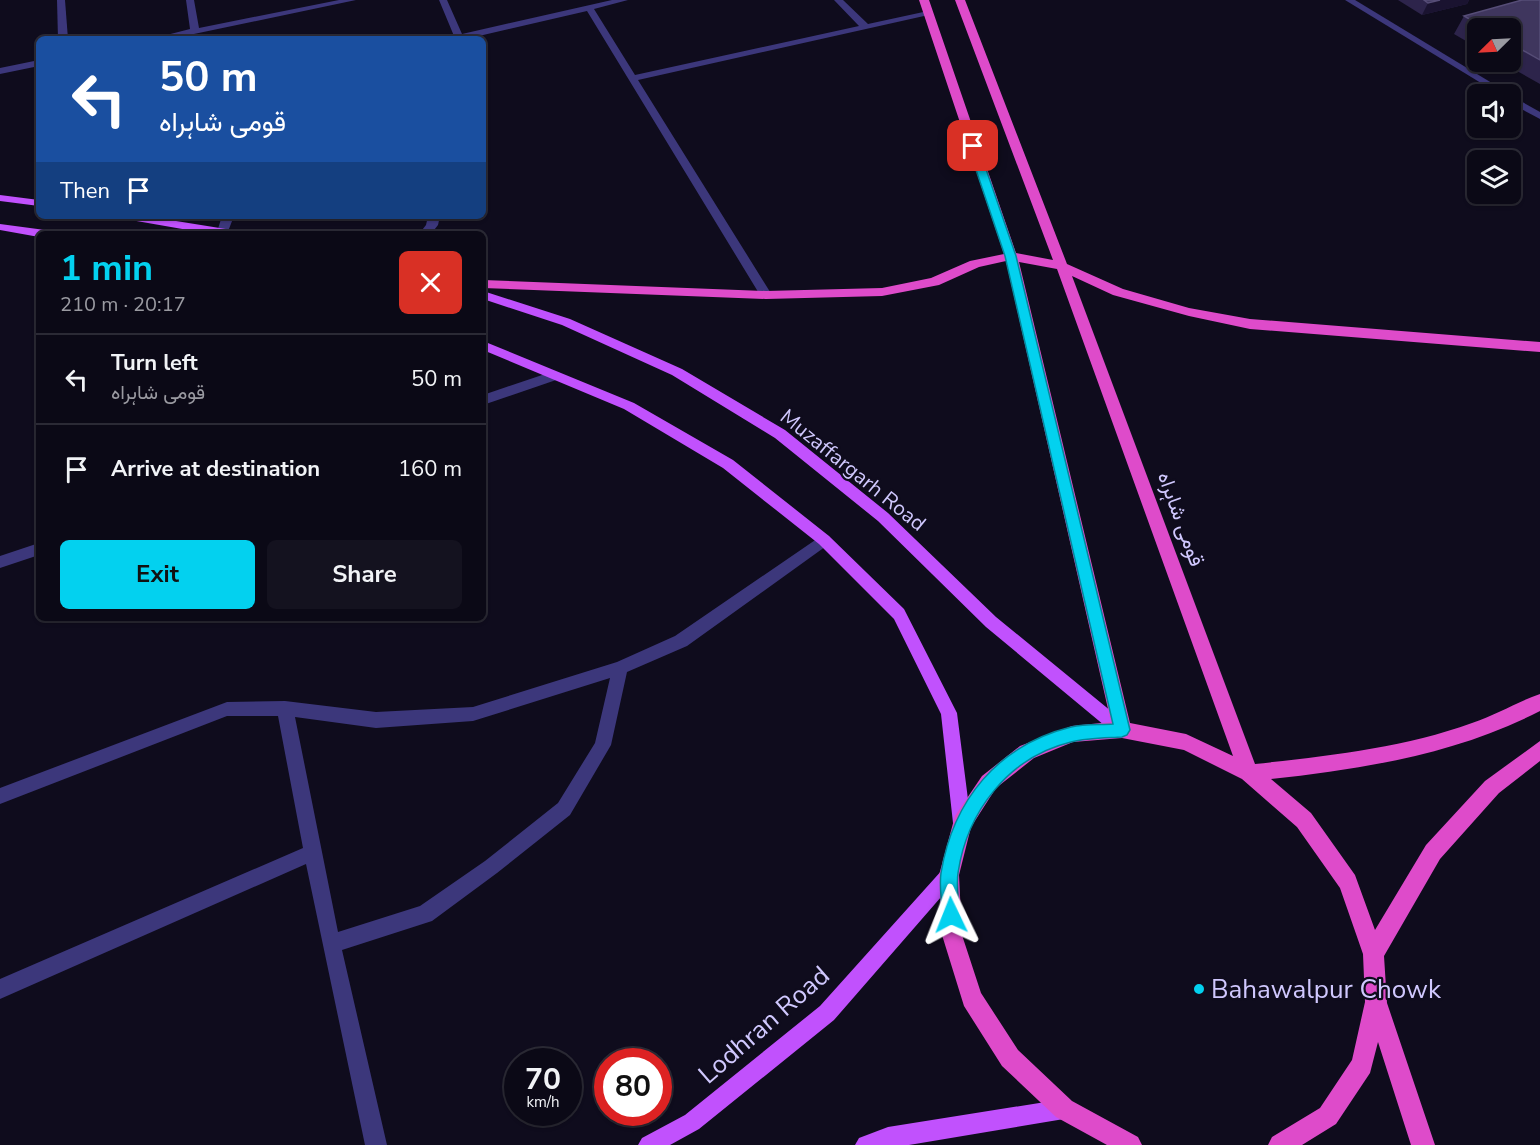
<!DOCTYPE html>
<html lang="en">
<head>
<meta charset="utf-8">
<style>
  body { margin:0; font-family:"Nunito Sans",Vazirmatn,sans-serif; background:#14121f; color:#f1f3f6; height:100vh; display:flex; flex-direction:column; font-size:22px; white-space:nowrap }
  * { box-sizing:border-box; margin:0 }
  p { font-size:20px; color:#9a9aa1 }
  .icon { flex:none; width:33px; height:33px; fill:none; stroke:currentColor; stroke-width:2; stroke-linecap:round; stroke-linejoin:round }
  .map { position:relative; flex:1; overflow:hidden }
  .drawer { position:absolute; left:36px; top:231px; width:450px; height:390px; display:flex; flex-direction:column; background:#0b0916; border-radius:9px; box-shadow:0 2px 4px #0004,0 0 0 2px #2b2a35 }
  .drawer>* { flex:none }
  .banner { position:absolute; left:36px; top:36px; width:450px; height:183px; border-radius:9px; box-shadow:0 2px 4px #0004,0 0 0 2px #2b2a35; background:#1a4fa0; color:#fff; overflow:hidden }
  .needle { width:39px; rotate:246deg }
  .buttons { position:absolute; left:1467px; top:18px; display:grid; gap:12px }
  .buttons a { display:grid; place-items:center; width:54px; height:54px; border-radius:9px; background:#0b0916; box-shadow:0 2px 4px #0004,0 0 0 2px #2b2a35; font-size:30px }
  .speed { position:absolute; left:504px; top:1048px; display:flex; gap:12px; font-size:30px; font-weight:700; text-align:center }
  .speed>* { display:grid; place-content:center; width:78px; height:78px; border-radius:50%; background:#0b0916; box-shadow:0 2px 4px #0004,0 0 0 2px #2b2a35; line-height:1 }
  .speed small { font-size:15px; font-weight:400 }
  .speed .limit { border:9px solid #d22; background:#fff; color:#111 }
  .pin { position:absolute; display:grid; place-items:center; width:51px; height:51px; color:#fff; margin:-26px; border-radius:12px; box-shadow:0 3px 9px #0006 }
  .me { position:absolute; width:66px; margin:-33px; rotate:358deg; stroke-linejoin:round; filter:drop-shadow(0 0 4px #0008) }
  .turn { display:flex; align-items:center; gap:21px; height:126px; padding:0 24px; font-size:27px }
  .turn .icon { width:78px; height:78px; stroke-width:2.5 }
  .turn b { display:block; font-size:42px; line-height:51px }
  .then { display:flex; align-items:center; height:57px; padding:0 24px; background:#0003; gap:12px; font-size:22px }
  .round { display:grid; place-items:center; flex:none; width:63px; height:63px; border-radius:9px; background:#14121f }
  .overview { display:flex; align-items:center; justify-content:space-between; height:102px; padding:0 24px }
  h1 { font-size:36px; font-weight:700; line-height:45px; color:#03d1ef }
  .cta { display:flex; gap:12px; margin-top:auto; padding:12px 24px }
  .cta a { flex:1; height:69px; border-radius:9px; background:#03d1ef; color:#111; font-size:24px; font-weight:700; line-height:69px; text-align:center }
  .cta a+a { background:#14121f; color:#f1f3f6 }
  ul { padding:0; list-style:none }
  li { display:flex; align-items:center; gap:18px; height:90px; padding:0 24px; border-top:2px solid #2b2a35 }
  li div { flex:1 }
  li b { display:block; font-size:22px }
  li em { font-style:normal }
  .map>svg:first-child { display:block }
  .lines { fill:none; stroke-linecap:round; stroke-linejoin:round }
  .minor { fill:#3c377b; fill-rule:evenodd }
  .primary { fill:#c151fd; fill-rule:evenodd }
  .trunk { fill:#de4bca; fill-rule:evenodd }
  .wall { fill:#2d244b }
  .shaded-wall { fill:#1a1330 }
  .building { fill:#3f365e; stroke:#564d77; stroke-width:1.5 }
  .route { fill:#03d1ef; stroke:#02889b; stroke-width:1.5 }
  .poi-dot { fill:#03d1ef; stroke:#0f0c1d; stroke-width:2 }
  .labels { text-anchor:middle; dominant-baseline:central; stroke-width:4.5; stroke-linejoin:round; paint-order:stroke }
  .street-label { font-size:21px; fill:#d0c8fe; stroke:#0f0c1d }
  .near-poi-label { font-size:26px; fill:#d0c8fe; stroke:#0f0c1d; text-anchor:start }
  .near-street-label { font-size:26px; fill:#d0c8fe; stroke:#0f0c1d }
</style>
</head>
<body>
<div class="map">
<svg width="1540" height="1145" viewBox="0 0 1540 1145">
  <rect width="100%" height="100%" fill="#0f0c1d"/>
  <g class="lines">
    <!-- minor -->
    <g class="minor">
      <polygon points="57,0 65,0 68,39 58,39"/>
      <polygon points="186,0 194,0 199,28 339,0 356,0 170,39 151,39 190,29"/>
      <polygon points="439,0 447,0 462,34 612,0 628,0 594,9 635,75 859,26 834,0 843,0 868,24 928,11 933,14 638,80 772,295 766,299 760,295 587,11 466,39 449,39 454,36"/>
      <polygon points="1345,0 1355,0 1510,94 1499,94"/>
      <polygon points="39,60 39,66 0,74 0,68"/>
      <polygon points="1510,95 1540,112 1540,119 1510,103"/>
      <polygon points="222,216 234,216 227,234 217,232"/>
      <polygon points="428,216 440,216 438,225 431,234 419,234 426,225"/>
      <polygon points="554,371 559,373 560,376 559,379 483,405 483,395"/>
      <path d="M824,534L829,536L831,540L829,544L687,646L627,672L611,745L570,815L497,873L432,921L342,950L387,1145H365L306,864L0,999V979L303,848L278,716H227L0,804V788L227,702L285,701L376,712L473,707L617,662L675,636ZM610,678L595,743L558,803L485,861L420,906L338,932L295,717L376,728L473,721Z"/>
      <polygon points="39,543 39,555 0,568 0,556"/>
    </g>
    <!-- primary -->
    <g class="primary">
      <polygon points="0,195 39,200 39,206 0,201"/>
      <polygon points="119,216 145,216 232,230 238,234 211,234 125,219"/>
      <polygon points="0,224 45,230 51,234 39,234 39,237 0,230"/>
      <polygon points="483,291 570,319 682,369 785,430 888,513 996,617 1128,725 1130,730 1128,735 1122,738 1116,735 986,627 878,521 775,438 672,375 562,325 483,299"/>
      <polygon points="483,341 634,403 733,460 829,536 904,609 957,713 971,823 968,829 962,832 956,829 953,823 941,714 894,619 819,544 723,468 624,409 483,350"/>
      <polygon points="949,866 955,869 958,875 955,881 834,1020 699,1129 670,1145 638,1145 642,1138 685,1115 820,1006 943,869"/>
      <polygon points="1064,1099 1071,1102 1074,1109 1071,1116 1064,1119 909,1145 855,1145 859,1138 888,1127"/>
    </g>
    <!-- trunk -->
    <path class="trunk" d="M919,0H929L1016,253L1053,260L955,0H965L1067,264L1123,289L1189,308L1250,319L1540,342V352L1250,329L1189,316L1113,295L1072,276L1255,764C1328,756 1403,748 1472,723C1496,715 1517,702 1540,694V711C1456,754 1364,769 1271,779L1311,813L1355,875L1375,930L1426,845L1485,781L1540,741V761L1499,793L1440,859L1384,956L1387,1003L1435,1145H1411L1378,1042L1370,1073L1336,1124L1302,1145H1268L1272,1137L1320,1108L1352,1060L1365,1002L1363,954L1340,888L1297,827L1242,779L1184,750L1122,738L1073,742L1034,758L996,788L971,827L959,875L962,935L981,993L1018,1050L1072,1101L1138,1137L1142,1145H1107L1056,1117L1002,1066L964,1006L942,935L939,875L955,816L982,776L1020,746L1072,726L1111,722L1006,261L979,267L939,285L882,296L766,299L483,288V280L766,291L882,288L931,278L970,261L1004,254ZM1019,262L1057,269L1233,756L1186,734L1130,723Z"/>
  </g>
  <!-- wall -->
  <g class="wall">
    <polygon points="1398,0 1469,0 1467,4 1422,15"/>
    <polygon points="1540,0 1540,84 1501,62 1510,62 1510,28 1478,28 1478,48 1454,34 1464,16"/>
  </g>
  <!-- shaded-wall -->
  <polygon class="shaded-wall" points="1440,0 1469,0 1467,4 1422,15 1428,3"/>
  <!-- building -->
  <g class="building">
    <polygon points="1424,0 1440,0 1428,3"/>
    <polygon points="1522,0 1540,0 1540,60 1510,43 1510,28 1485,28 1464,16"/>
  </g>
  <!-- route -->
  <path class="route" d="M973,143L978,146L1016,256L1130,730L1127,735L1122,737C1106,738 1087,738 1071,742C1009,757 967,811 958,873C956,886 959,901 959,915L957,921L951,923L945,921L942,915C942,901 939,886 941,873C953,800 998,745 1071,727C1085,724 1100,725 1113,724L1005,256L968,146Z"/>
  <!-- markers -->
  <circle class="poi-dot" cx="1199" cy="989" r="6"/>
  <g class="labels">
    <!-- street labels -->
    <g class="street-label">
      <text transform="translate(853 470) rotate(39)">Muzaffargarh Road</text>
      <text transform="translate(1181 519) rotate(70)">قومی شاہراہ</text>
    </g>
    <!-- near-poi labels -->
    <g class="near-poi-label">
      <text x="1211" y="989">Bahawalpur Chowk</text>
    </g>
    <!-- near-street labels -->
    <g class="near-street-label">
      <text transform="translate(764 1025) rotate(-41)">Lodhran Road</text>
    </g>
  </g>
</svg>
<div class="buttons">
<a><svg class="needle" viewBox="-14 -14 28 28"><path d="M0-13l5 13h-10z" fill="#e53935"/><path d="M0 13l5-13h-10z" fill="#9a9aa1"/></svg></a>
<a><svg class="icon" aria-label="sound" viewBox="0 0 24 24"><path d="M4 9h4l5-4v14l-5-4H4zM17 9q2 3 0 6"/></svg></a>
<a><svg class="icon" aria-label="layers" viewBox="0 0 24 24"><path d="M12 4l9 5-9 5-9-5zM3 14l9 5 9-5"/></svg></a>
</div>
<div class="speed"><div>70<small>km/h</small></div><div class="limit">80</div></div>
<div class="pin" style="left:973px;top:146px;background:#d93025"><svg class="icon" aria-label="arrive" viewBox="0 0 24 24"><path d="M6 21V4h12l-3 4 3 4H6"/></svg></div>
<svg class="me" style="left:951px;top:915px" viewBox="-20 -20 40 40"><path d="M0-17L14 15 0 8-14 15z" fill="#03d1ef" stroke="#fff" stroke-width="4"/></svg>
<div class="banner">
<div class="turn"><svg class="icon" aria-label="left" viewBox="0 0 24 24"><path d="M17 20v-9H6M10 6l-5 5 5 5"/></svg><div><b>50 m</b>قومی شاہراہ</div></div>
<div class="then">Then<svg class="icon" aria-label="arrive" viewBox="0 0 24 24"><path d="M6 21V4h12l-3 4 3 4H6"/></svg></div>
</div>
<section class="drawer">
<div class="overview"><div><h1>1 min</h1><p>210 m · 20:17</p></div><a class="round" style="background:#d93025;color:#fff"><svg class="icon" aria-label="close" viewBox="0 0 24 24"><path d="M6 6l12 12M18 6L6 18"/></svg></a></div>
<ul>
<li><svg class="icon" aria-label="left" viewBox="0 0 24 24"><path d="M17 20v-9H6M10 6l-5 5 5 5"/></svg><div><b>Turn left</b><p>قومی شاہراہ</p></div><em>50 m</em></li>
<li><svg class="icon" aria-label="arrive" viewBox="0 0 24 24"><path d="M6 21V4h12l-3 4 3 4H6"/></svg><div><b>Arrive at destination</b></div><em>160 m</em></li>
</ul>
<div class="cta"><a>Exit</a><a>Share</a></div>
</section>
</div>
</body>
</html>
